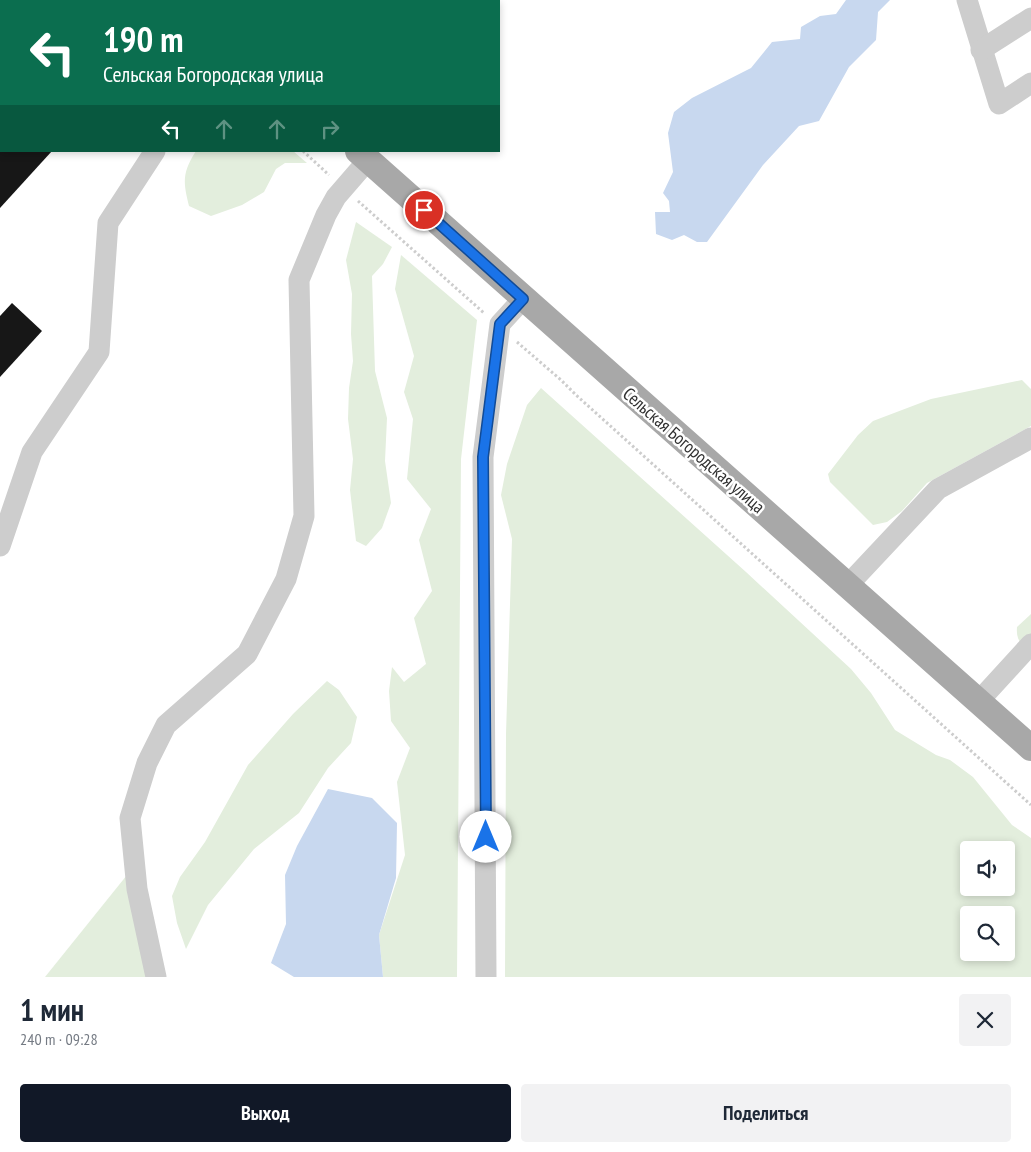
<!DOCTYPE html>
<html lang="ru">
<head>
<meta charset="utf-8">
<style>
  body { margin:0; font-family:"PT Sans Narrow",sans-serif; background:#f2f2f3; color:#1f2937; height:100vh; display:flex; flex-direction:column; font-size:19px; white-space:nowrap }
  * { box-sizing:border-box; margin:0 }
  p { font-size:16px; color:#747a83 }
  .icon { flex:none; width:28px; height:28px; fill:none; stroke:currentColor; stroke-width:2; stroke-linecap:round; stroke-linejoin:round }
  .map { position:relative; height:977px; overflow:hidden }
  .panel { display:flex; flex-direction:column; background:#fff; flex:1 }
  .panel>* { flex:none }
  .top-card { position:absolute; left:0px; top:0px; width:500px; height:152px; box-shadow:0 2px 8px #0003; background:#0b6e4f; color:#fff; overflow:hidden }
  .buttons { position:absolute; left:960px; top:841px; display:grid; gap:10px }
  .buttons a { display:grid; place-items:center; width:55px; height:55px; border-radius:5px; background:#fff; box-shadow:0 2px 8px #0003; font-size:25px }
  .pin { position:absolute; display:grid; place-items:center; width:42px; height:42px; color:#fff; margin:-21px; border:2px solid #fff; border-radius:50%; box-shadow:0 1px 5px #0007 }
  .me { position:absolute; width:55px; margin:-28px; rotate:0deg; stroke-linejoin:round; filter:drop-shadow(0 0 4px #0008) }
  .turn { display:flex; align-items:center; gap:18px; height:105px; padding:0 20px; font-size:22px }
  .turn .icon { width:65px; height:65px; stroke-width:2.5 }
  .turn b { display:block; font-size:35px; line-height:42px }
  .lanes { display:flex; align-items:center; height:48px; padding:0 20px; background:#0003; justify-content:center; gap:25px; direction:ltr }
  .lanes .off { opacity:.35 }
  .round { display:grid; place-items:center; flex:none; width:52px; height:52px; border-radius:5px; background:#f2f2f3 }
  .headline { display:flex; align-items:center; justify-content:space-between; height:85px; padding:0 20px }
  h1 { font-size:30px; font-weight:700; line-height:38px }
  .primary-button { display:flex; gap:10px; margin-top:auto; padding:10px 20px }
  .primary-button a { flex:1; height:58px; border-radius:5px; background:#111827; color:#fff; font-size:20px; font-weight:700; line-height:58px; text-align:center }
  .primary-button a+a { background:#f2f2f3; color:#1f2937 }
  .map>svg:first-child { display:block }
  .green { fill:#e3eedd; fill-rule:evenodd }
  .water { fill:#c8d8ef }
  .building { fill:#171717 }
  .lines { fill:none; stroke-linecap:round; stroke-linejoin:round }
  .path { stroke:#cdcdcd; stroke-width:3; stroke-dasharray:2.5 2.5; stroke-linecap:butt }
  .minor { stroke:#cdcdcd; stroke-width:21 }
  .major { stroke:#a8a8a8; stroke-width:26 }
  .route-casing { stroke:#114b97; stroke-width:12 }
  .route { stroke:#1a73e8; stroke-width:9 }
  .labels { text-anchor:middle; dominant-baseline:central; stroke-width:5; stroke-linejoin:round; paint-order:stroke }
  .street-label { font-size:18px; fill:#303030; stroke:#fff }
</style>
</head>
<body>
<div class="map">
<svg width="1031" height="977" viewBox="0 0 1031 977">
  <rect width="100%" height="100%" fill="#fff"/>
  <!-- green -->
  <g class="green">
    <path d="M196,151H293L307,163H285L276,169L264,192L242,205L211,216L189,206C183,182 182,173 196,151Z"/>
    <polygon points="356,222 392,247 383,264 372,276 375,371 387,418 385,461 391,503 382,528 366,546 356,541 350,490 353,459 348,419 349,388 353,361 351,334 352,294 346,260"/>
    <polygon points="401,255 477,320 461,459 457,977 383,977 379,935 405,855 397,782 410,748 391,721 389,691 392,667 404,682 426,664 414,618 432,591 419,540 431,509 407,479 413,419 404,392 414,356 395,289"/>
    <polygon points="1022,380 1031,389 1031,426 927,483 902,511 887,522 873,525 830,482 828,474 858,435 873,421 931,399"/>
    <path d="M541,388L746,572L851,669L871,693L895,730L936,755L950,760L973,777L1012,825L1031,838V977H505L506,734L512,539L501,495L507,464L527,405ZM969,850H1006V888H969ZM969,915H1006V952H969Z"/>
    <path d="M1031,614V650C1020,645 1016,639 1017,627Z"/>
    <polygon points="327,681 339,690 357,717 351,743 328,768 299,813 254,849 208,905 186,949 177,923 172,896 180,877 205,842 248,765 293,714"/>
    <polygon points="127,875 148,977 45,977"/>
  </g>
  <!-- water -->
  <g class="water">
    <polygon points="846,0 890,0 878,12 876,40 849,67 819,121 799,126 763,165 707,242 697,242 684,235 672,240 656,234 655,212 670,212 669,201 663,193 673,172 668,133 674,112 692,98 751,68 772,42 800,39 801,27 820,16 836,14"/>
    <polygon points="328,789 372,798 397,823 396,878 379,935 383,977 294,977 271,963 286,924 285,875 297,846"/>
  </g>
  <!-- building -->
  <g class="building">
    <polygon points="0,151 52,151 0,208"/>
    <polygon points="12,303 42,331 0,377 0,316"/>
  </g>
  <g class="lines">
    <!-- path -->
    <g class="path">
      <polyline points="135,0 137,1"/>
      <polyline points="303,151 329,175"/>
      <polyline points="358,201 484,313"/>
      <polyline points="517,342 561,380 576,395 1031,805"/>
    </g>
    <!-- minor -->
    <g class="minor">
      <polyline points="967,0 999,104 1031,83"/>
      <polyline points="981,50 1031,18"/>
      <polyline points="0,546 32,452 99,352 108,223 155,151"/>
      <polyline points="847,586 938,489 1031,438"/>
      <polyline points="978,702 1031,644"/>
      <polyline points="156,977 137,889 130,818 147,763 166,725 247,654 286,579 304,516 299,280 326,215 336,197 368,160"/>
      <polyline points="486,977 483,457 500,324 523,299"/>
    </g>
    <!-- major -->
    <g class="major">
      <polyline points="189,0 191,1"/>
      <polyline points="358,151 1031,748"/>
    </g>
  </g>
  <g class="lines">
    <defs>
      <polyline id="route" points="424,210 523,299 500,324 483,457 486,837"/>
    </defs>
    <!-- route casing -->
    <use href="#route" class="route-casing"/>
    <!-- route -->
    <use href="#route" class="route"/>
  </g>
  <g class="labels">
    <!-- street labels -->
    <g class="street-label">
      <text transform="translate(694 450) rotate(41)">Сельская Богородская улица</text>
    </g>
  </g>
</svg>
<div class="buttons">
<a><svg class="icon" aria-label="sound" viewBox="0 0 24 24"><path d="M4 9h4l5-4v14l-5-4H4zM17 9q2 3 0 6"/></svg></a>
<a><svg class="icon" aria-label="search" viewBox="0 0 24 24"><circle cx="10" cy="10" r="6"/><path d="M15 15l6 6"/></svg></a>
</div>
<div class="pin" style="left:424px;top:210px;background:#d93025"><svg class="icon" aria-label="arrive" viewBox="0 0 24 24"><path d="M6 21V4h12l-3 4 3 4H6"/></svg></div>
<svg class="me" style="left:486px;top:837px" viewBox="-20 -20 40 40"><circle r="19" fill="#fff"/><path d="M0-13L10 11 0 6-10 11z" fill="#1a73e8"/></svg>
<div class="top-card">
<div class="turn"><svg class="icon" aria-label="left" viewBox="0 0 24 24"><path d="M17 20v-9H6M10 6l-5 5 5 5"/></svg><div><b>190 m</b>Сельская Богородская улица</div></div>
<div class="lanes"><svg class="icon" aria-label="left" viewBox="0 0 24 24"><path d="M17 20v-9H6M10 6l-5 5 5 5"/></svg><svg class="icon off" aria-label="ahead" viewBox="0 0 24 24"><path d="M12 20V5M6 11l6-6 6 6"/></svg><svg class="icon off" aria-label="ahead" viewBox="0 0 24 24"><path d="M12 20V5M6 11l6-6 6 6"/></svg><svg class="icon off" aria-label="right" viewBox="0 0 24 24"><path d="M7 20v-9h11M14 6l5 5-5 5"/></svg></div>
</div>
</div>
<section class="panel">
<div class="headline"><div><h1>1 мин</h1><p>240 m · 09:28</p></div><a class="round"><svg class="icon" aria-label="close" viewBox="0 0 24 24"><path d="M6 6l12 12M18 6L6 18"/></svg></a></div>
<div class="primary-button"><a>Выход</a><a>Поделиться</a></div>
</section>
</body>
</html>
